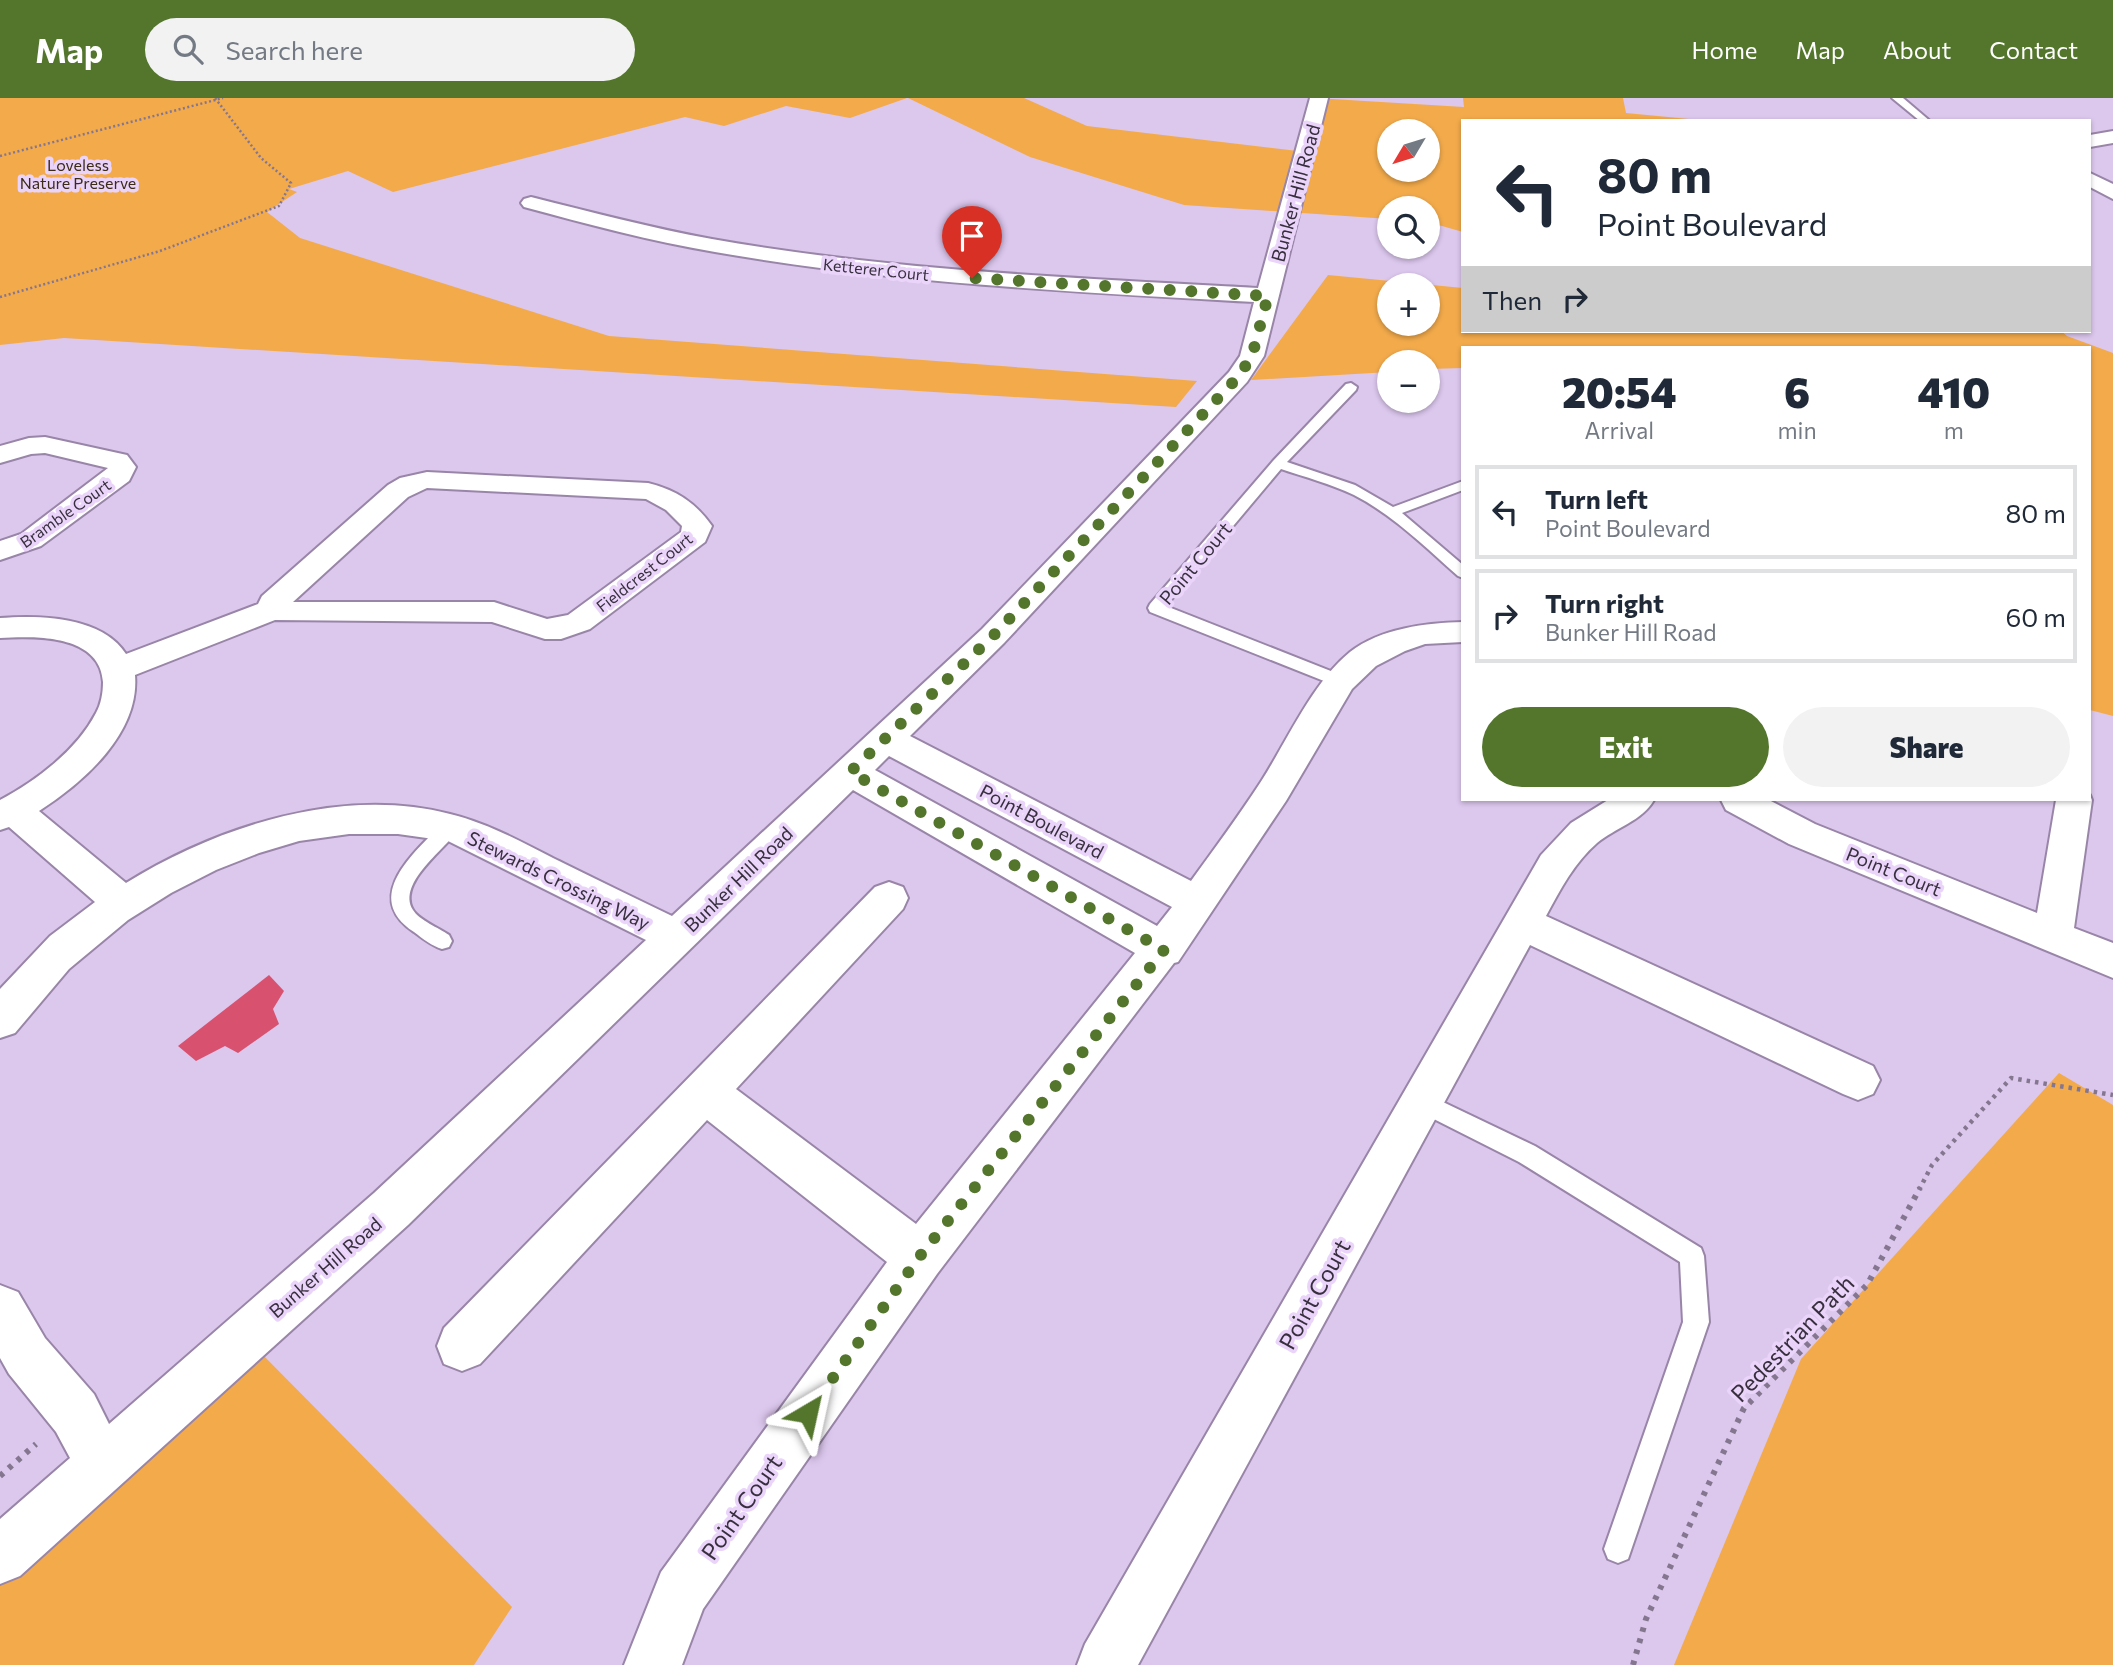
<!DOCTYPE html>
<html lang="en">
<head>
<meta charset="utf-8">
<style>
  body { margin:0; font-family:Commissioner,sans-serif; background:#f2f2f3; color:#1f2937; height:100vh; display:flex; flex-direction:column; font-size:26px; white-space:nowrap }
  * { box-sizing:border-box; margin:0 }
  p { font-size:23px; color:#747a83 }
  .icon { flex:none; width:38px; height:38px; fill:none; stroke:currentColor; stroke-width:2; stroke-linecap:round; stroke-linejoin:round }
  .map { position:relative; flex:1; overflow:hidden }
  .sheet { position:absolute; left:1461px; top:248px; width:630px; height:455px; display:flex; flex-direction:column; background:#fff; border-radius:0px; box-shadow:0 2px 5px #0004 }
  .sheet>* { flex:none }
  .top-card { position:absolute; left:1461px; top:21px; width:630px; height:214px; border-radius:0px; box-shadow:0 2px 5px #0004; background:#fff; color:#1f2937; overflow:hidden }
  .needle { width:46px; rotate:232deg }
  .fabs { position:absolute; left:1377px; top:21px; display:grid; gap:14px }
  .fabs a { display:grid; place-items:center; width:63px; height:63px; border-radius:50%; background:#fff; box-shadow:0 2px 5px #0004; font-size:35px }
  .pin { position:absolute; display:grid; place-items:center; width:60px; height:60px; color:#fff; margin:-72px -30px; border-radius:50% 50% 50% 0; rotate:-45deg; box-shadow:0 0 7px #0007 }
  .pin .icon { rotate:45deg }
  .me { position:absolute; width:77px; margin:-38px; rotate:36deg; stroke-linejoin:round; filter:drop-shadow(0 0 5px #0008) }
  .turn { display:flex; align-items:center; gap:24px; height:147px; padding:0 21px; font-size:32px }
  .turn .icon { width:91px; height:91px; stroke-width:2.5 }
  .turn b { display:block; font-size:49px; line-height:60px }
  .then { display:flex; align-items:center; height:66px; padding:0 21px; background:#0003; gap:14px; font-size:26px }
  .eta { display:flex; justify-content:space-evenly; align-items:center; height:119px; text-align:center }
  .eta b { font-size:42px; font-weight:800; line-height:49px }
  .cta { display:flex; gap:14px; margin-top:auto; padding:14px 21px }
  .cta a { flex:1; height:80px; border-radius:42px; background:#53752c; color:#fff; font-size:28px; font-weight:800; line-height:80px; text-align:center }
  .cta a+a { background:#f2f2f3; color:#1f2937 }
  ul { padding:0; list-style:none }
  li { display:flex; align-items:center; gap:21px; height:94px; margin:0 14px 10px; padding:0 7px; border:4px solid #e0e1e3; border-radius:0px }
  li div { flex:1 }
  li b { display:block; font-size:26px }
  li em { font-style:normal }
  header { display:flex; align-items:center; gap:42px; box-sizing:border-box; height:98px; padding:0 35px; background:#53752c; color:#fff }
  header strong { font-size:33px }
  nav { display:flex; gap:38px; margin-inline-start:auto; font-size:24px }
  .search { width:490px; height:63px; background:#f2f2f3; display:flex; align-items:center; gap:18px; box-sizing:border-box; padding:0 24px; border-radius:38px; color:#747a83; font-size:26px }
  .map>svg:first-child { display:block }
  .green { fill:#f2aa4b; fill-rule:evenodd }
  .water { fill:#d8526f }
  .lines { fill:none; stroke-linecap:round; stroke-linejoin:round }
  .service-casing { stroke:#9985a8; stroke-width:4 }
  .minor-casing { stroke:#9985a8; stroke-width:4 }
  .path-far2 { stroke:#857690; stroke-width:2.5; stroke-dasharray:2 2.5; stroke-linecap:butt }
  .path-far1 { stroke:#857690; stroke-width:4.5; stroke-dasharray:3.5 5; stroke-linecap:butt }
  .path { stroke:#857690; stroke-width:6; stroke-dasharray:4.5 7; stroke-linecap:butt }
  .service { fill:#fff; fill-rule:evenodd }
  .minor { fill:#fff; fill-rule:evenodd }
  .route { stroke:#53752c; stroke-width:12; stroke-dasharray:0 21.6 }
  .labels { text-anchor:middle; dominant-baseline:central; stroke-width:7; stroke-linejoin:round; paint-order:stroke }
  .far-park-label { font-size:16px; fill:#3b2b17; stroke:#ead4fa }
  .far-street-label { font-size:16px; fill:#382f3e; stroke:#ead4fa }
  .street-label { font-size:19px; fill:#382f3e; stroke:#ead4fa }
  .near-street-label { font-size:23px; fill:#382f3e; stroke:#ead4fa }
</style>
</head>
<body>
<header>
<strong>Map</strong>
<div class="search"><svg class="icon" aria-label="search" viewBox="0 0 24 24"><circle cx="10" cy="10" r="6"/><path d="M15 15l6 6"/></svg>Search here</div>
<nav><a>Home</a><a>Map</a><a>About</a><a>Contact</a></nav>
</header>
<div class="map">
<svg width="2113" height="1567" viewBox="0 0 2113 1567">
  <rect width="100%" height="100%" fill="#dcc7ed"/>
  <!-- green -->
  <g class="green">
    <polygon points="0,0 907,0 850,20 786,8 724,28 685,19 393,94 348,73 289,91 297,94 267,114 300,140 609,238 1197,283 1176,309 64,240 0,247"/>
    <path d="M908,0H1024L1087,28L1306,54L1315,0L1464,9L1463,0H1623L1626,15L1710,23H1463V134L1428,124V110H1390L1389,121L1184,107L1030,59ZM1390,33H1428V72H1390Z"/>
    <path d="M1328,177L1463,190V233H2061L2067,238L2113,255V618L2090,612V250H1463V270L1428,271V264H1390L1389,274L1251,282ZM1428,187V226H1390V187Z"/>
    <polygon points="2059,975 2113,1007 2113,1567 1674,1567 1801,1261"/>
    <polygon points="247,1241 512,1509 474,1567 0,1567 0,1468"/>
  </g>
  <!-- water -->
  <polygon class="water" points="269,877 284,893 273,911 279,926 238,955 225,948 196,963 178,948"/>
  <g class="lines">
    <defs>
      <g id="service">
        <polygon points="1892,0 1903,0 1930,23 1920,23"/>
        <path d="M1351,285L1357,289L1356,292L1287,364L1355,387L1393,409L1463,383V392L1402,415L1463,467V480L1458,478C1425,449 1393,417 1354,397C1331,386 1305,379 1281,371L1166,508L1346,579L1348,583L1346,587H1334L1150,514L1148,510L1150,506L1273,363L1346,286Z"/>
        <path d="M450,723L457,725L459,730C448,750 396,784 413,812C419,822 439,830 449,837L452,843L449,849L442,851C432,848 423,841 414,834C361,799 414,755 443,725Z"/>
        <polygon points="1422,994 1535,1048 1701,1150 1704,1158 1709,1224 1628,1461 1618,1465 1608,1461 1604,1451 1683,1224 1680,1164 1519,1064 1414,1011 1411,1004 1414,997"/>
      </g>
      <g id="minor">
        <path d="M1310,0H1328L1264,258L1247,284L1004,545L910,638L1191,783C1215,750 1240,716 1262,682C1288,641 1313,584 1350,554C1381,530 1426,525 1463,524V544L1425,546L1405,553L1376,568L1352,591L1286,703L1178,864L1174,865L937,1176L703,1511L682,1567H624L661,1474L887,1164L707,1022L480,1266L462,1273L444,1266L437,1248L444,1230L875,789L889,784L903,789L908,800L903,811L736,991L916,1126L1135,855L853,692L408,1127L20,1478L0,1486V1421L70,1360L56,1334L9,1276L0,1260V1187L18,1194L45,1240L94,1296L109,1326L374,1095L646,842L448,743L398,736H349L299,743L259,755L216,772L171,795L128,822L69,871L15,935L0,940V891L50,838L95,804L9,729L0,732V702C36,683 77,652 96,615C101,606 103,595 103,584C100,536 35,538 0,540V520C39,517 102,518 126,556L258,506L262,498L388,387L400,380L427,374L648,385C676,392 695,404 712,428L705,444L590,531L561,541H545L492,524L275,522L135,577C140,635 84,684 39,713L126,785C218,728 342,688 450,716C487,725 520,743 553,760C592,779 632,799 672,818L982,531L1229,274L1240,258L1254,204C1074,194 893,185 715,154C650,143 587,126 524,109L521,105L524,101L531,99C591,114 651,130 712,141C892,173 1076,180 1258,190ZM427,390L646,401L666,412L682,428L681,434L568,517L547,521L494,504H293L408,399ZM889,658L1172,809L1157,828L875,672Z"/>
        <polygon points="2113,33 2113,45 2090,49 2090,37"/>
        <polygon points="2090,75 2113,86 2113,101 2090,89"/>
        <polygon points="45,339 127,357 136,369 129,383 41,448 0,462 0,443 21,436 108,370 45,355 31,356 0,365 0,348 29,340"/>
        <polygon points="2090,697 2092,702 2074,830 2113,845 2113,880 1789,746 1726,712 1721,702 1769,702 1815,726 2037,815 2056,702 2090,702"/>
        <path d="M1608,702H1654C1642,723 1615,730 1597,745C1574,765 1560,792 1546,818L1873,968L1880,982L1873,996L1858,1002L1843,996L1530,847L1138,1567H1077L1085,1546L1541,757L1571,725Z"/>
      </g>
    </defs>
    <!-- service casing -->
    <use href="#service" class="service-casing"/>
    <!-- minor casing -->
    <use href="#minor" class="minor-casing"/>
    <!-- path-far2 -->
    <g class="path-far2">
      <polyline points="0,58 223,0"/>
      <polyline points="0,199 160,153 279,108 291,85 261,60 215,0"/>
    </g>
    <!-- path-far1 -->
    <polyline class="path-far1" points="1919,1092 1932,1067 2011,980 2113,997"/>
    <!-- path -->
    <g class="path">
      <polyline points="0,1378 36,1346"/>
      <polyline points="1633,1567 1646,1521 1744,1310 1867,1187 1920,1090"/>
    </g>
    <!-- service -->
    <use href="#service" class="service"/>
    <!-- minor -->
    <use href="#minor" class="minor"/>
  </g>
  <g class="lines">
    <!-- route -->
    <polyline class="route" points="808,1315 920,1158 1164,852 850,674 993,538 1238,279 1252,258 1268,198 972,180"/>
  </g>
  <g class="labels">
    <!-- far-park labels -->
    <g class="far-park-label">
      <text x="78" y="66">Loveless<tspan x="78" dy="18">Nature Preserve</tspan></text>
    </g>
    <!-- far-street labels -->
    <g class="far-street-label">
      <text transform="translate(876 171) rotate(6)">Ketterer Court</text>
      <text transform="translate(65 415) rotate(-35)">Bramble Court</text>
      <text transform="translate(644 474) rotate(-38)">Fieldcrest Court</text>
    </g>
    <!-- street labels -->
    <g class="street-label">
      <text transform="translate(1295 95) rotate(-75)">Bunker Hill Road</text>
      <text transform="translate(1195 465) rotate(-50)">Point Court</text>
      <text transform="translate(1042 723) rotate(28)">Point Boulevard</text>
      <text transform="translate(1894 773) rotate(22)">Point Court</text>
      <text transform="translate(738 781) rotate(-44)">Bunker Hill Road</text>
      <text transform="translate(559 782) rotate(26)">Stewards Crossing Way</text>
      <text transform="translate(325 1169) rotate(-41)">Bunker Hill Road</text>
    </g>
    <!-- near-street labels -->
    <g class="near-street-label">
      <text transform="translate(1314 1196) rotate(-61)">Point Court</text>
      <text transform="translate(1792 1240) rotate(-46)">Pedestrian Path</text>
      <text transform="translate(741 1409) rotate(-55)">Point Court</text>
    </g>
  </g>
</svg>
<div class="fabs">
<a><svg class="needle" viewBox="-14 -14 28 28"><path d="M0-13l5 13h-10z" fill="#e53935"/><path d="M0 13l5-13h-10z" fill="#747a83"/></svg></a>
<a><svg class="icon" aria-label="search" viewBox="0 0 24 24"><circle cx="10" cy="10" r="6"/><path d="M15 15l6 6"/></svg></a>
<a>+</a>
<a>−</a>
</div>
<div class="pin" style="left:972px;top:180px;background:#d93025"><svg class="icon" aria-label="arrive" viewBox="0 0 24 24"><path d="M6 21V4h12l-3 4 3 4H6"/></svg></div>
<svg class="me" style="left:808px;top:1315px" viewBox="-20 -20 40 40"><path d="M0-17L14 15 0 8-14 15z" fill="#53752c" stroke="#fff" stroke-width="4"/></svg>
<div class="top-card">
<div class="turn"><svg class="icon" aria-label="left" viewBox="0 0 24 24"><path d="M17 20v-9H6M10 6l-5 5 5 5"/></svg><div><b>80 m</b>Point Boulevard</div></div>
<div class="then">Then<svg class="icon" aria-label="right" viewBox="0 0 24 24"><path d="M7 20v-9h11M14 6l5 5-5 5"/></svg></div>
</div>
<section class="sheet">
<div class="eta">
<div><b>20:54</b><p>Arrival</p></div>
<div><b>6</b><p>min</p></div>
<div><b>410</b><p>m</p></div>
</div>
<ul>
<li><svg class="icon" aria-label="left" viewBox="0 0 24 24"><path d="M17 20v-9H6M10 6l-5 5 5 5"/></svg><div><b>Turn left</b><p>Point Boulevard</p></div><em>80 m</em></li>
<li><svg class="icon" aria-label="right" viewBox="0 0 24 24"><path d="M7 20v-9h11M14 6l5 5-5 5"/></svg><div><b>Turn right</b><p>Bunker Hill Road</p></div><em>60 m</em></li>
</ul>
<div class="cta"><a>Exit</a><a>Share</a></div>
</section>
</div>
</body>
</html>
